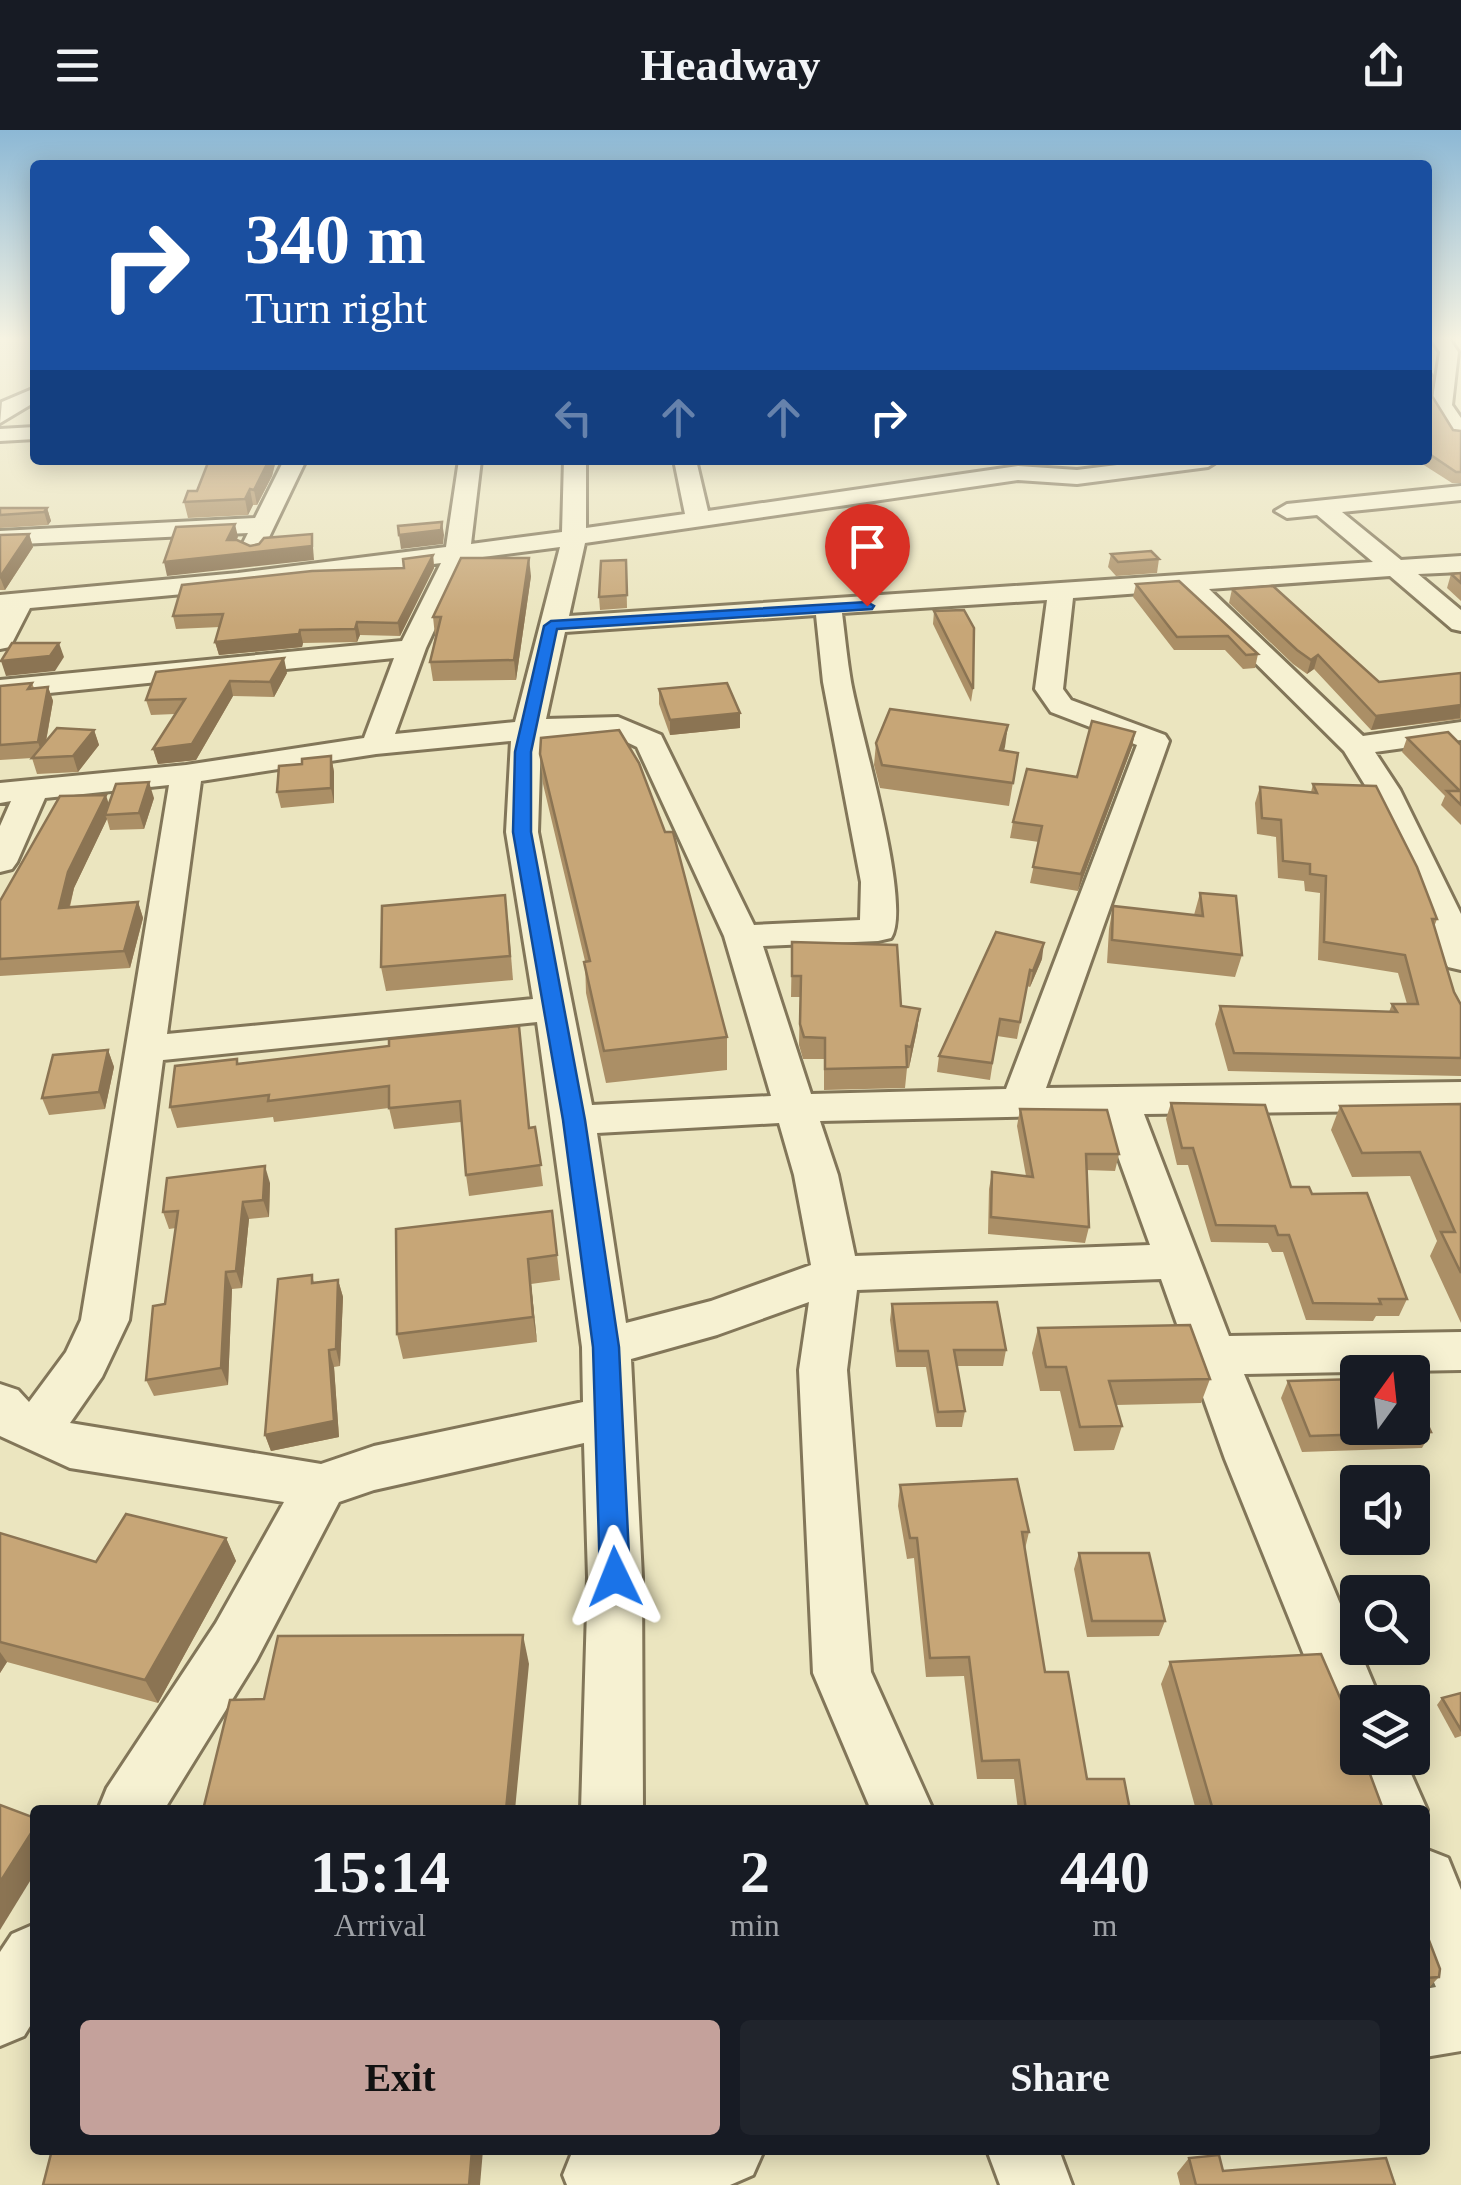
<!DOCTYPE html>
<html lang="en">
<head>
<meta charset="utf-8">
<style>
  body { margin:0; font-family:Georgia,serif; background:#20242c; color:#f1f3f6; height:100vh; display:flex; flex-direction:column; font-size:38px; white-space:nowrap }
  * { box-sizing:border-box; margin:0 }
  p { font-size:32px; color:#9ea1a6 }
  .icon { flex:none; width:55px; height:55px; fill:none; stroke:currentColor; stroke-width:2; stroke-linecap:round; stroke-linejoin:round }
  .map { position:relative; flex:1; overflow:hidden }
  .sheet { position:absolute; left:30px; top:1675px; width:1400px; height:350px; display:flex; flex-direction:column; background:#171b24; border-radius:10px; box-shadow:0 5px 25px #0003 }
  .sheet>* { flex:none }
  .banner { position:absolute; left:30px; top:30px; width:1402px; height:305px; border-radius:10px; box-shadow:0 5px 25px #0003; background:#1a4fa0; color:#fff; overflow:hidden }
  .needle { width:65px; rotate:15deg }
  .controls { position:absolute; left:1340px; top:1225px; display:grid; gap:20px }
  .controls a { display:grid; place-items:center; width:90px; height:90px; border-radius:10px; background:#171b24; box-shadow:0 5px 25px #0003; font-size:50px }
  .pin { position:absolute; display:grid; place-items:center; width:85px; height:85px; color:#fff; margin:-102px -42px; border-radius:50% 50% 50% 0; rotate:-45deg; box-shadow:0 0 10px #0007 }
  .pin .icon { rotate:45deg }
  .me { position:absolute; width:110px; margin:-55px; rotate:358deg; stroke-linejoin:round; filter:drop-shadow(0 0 8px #0008) }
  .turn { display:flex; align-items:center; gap:35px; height:210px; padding:0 50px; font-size:45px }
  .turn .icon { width:130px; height:130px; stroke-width:2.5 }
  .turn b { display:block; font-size:70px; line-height:85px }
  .lanes { display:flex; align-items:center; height:95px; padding:0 50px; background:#0003; justify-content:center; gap:50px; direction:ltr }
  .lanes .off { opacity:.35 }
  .eta { display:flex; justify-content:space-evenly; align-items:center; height:170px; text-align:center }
  .eta b { font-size:60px; font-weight:600; line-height:70px }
  .action { display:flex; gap:20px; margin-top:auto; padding:20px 50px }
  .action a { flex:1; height:115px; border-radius:10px; background:#c4a19b; color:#111; font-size:40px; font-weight:600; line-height:115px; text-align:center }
  .action a+a { background:#20242c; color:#f1f3f6 }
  header { display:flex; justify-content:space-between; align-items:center; height:130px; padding:0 50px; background:#171b24; font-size:45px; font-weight:600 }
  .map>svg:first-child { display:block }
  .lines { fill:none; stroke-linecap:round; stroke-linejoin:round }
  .minor-casing { stroke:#827659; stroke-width:6 }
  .minor { fill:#f6f1d2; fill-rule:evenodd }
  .wall { fill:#ab8f66 }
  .shaded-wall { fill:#8b7453 }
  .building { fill:#c7a677; stroke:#8b7453; stroke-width:2.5 }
  .route { fill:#1a73e8; stroke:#114b97; stroke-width:2.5 }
</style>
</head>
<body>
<header><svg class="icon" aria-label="menu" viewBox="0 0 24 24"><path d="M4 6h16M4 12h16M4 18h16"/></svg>Headway<svg class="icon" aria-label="share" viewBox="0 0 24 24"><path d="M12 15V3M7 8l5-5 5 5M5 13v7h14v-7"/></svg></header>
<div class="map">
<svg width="1461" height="2055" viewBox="0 0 1461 2055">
  <rect width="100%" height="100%" fill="#ebe5bf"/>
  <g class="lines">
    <defs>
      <g id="minor">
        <polygon points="1432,210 1450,210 1458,222 1452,275 1461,288 1461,310 1453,309 1432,275 1440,222"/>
        <polygon points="35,258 35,272 0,293 2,272"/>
        <polygon points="35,297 35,309 0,311 0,299"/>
        <polygon points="284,330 306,330 261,424 252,426 240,419 248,403 0,415 0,401 255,388"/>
        <path d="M459,330H481L471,414L562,402L564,330H586V398L685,384L674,330H696L708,381L1018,336L1077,340L1157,330H1219L1208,337L1077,354L1018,350L585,413L569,486L1373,432L1317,385L1287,388L1275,381L1287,374L1461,356V370L1342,382L1401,430L1461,426V442L1418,444L1461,480V501L1452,499L1390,446L1209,459L1363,606L1461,592V610L1375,622L1400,660L1461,784V840L1448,837L1443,829L1414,753L1368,660L1344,621L1182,460L1073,468L1063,559L1071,570L1165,605L1169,611L1046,958L1461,952V980L1144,984L1229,1206L1461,1202V1240L1244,1244L1381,1572H1358V1628H1404L1427,1680L1425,1684V1680H1365L1344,1628L1351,1612L1337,1607L1329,1587L1225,1329L1161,1149L857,1160L847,1240L871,1542L933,1680H871L813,1543L799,1240L809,1172L717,1205L631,1229L642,1447L643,1680H581L588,1447L584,1313L374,1360L339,1372L256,1531L164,1680H98L107,1658L216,1493L284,1372L70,1338L0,1306V1254L18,1260L29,1272L66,1222L81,1190L169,655L45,668L17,732L12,739L0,742V696L11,671L0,673V653L186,635L364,608L394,528L0,568V550L402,511L441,433L238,459L30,478L10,517L0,519V465L238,443L446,417ZM560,417L515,592L395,604L426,518L467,429ZM1047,470L1035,559L1051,582L1137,615L1006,959L811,964L763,816L878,811L891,808C913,776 859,598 851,552C847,529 845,506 842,483ZM816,485L823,552L861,752L860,790L754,795L661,605L618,587L546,589L565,502ZM590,603L612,605L637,617L724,806L771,966L592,975L538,702L541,608ZM511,611L506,702L533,869L167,904L201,651L376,624ZM537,892L582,1217L583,1272L374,1316L321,1334L70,1293L102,1247L129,1190L163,930ZM1103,985L1150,1115L855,1126L838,1045L820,991ZM779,993L794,1045L811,1135L711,1171L626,1193L597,1003Z"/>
        <polygon points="1425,1719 1448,1728 1461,1760 1461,1921 1425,1927 1425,1859 1436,1857 1425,1831"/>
        <polygon points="35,1794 35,1888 24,1906 0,1916 0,1822 12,1804"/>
        <polygon points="573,2020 764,2020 753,2045 730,2055 567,2055 563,2045"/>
        <polygon points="987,2020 1059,2020 1072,2055 1000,2055"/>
      </g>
    </defs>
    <!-- minor casing -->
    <use href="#minor" class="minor-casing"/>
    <!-- minor -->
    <use href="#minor" class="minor"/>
  </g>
  <!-- wall -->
  <g class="wall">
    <polygon points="1428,239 1432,266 1453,300 1461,301 1461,353 1452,353 1416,330 1428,330"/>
    <polygon points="209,330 276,330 272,346 257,375 253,375 248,385 188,388 184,372 197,361"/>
    <polygon points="0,378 47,378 51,391 48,395 0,398"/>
    <polygon points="29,404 33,417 5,460 0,460 0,405"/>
    <polygon points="1111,424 1159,429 1157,443 1116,446 1108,437"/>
    <polygon points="433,425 434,438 400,506 360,505 357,512 303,513 302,517 219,525 215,512 220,497 176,499 173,486 404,438"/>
    <polygon points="626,430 627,478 600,480 599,467"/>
    <polygon points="1461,443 1461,471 1447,458 1451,444"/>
    <polygon points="531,446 516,550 433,551 430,532 435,506 433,487"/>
    <polygon points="1136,454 1258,524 1255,538 1243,539 1225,520 1174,520 1133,467"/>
    <polygon points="1232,459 1379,552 1461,543 1461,589 1371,600 1314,539 1307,544 1293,534 1229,473"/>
    <polygon points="934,481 973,559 971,572 933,494"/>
    <polygon points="156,542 287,543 274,567 233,566 196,630 158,634 153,619 175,584 151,585 146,570"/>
    <polygon points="32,553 34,558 48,557 53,571 46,612 94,600 99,615 78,642 37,644 32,628 0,630 0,556"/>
    <polygon points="659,559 740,583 740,598 670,605 659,574"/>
    <polygon points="1008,595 1003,621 1018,623 1009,676 880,658 874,635 876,613"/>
    <polygon points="1135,602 1132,617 1078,761 1030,753 1039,712 1010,708 1013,692 1077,647"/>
    <polygon points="1407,608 1461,615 1461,695 1441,675 1445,666 1402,622"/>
    <polygon points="540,624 665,702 727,907 727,940 606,953 586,863 585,831 543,654"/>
    <polygon points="331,626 334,642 334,673 281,678 277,662 302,634"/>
    <polygon points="1313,654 1437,789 1434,797 1454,862 1461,875 1461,946 1228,941 1215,894 1220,876 1389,882 1392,874 1407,874 1398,843 1318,830 1320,763 1305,761 1304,751 1278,748 1276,707 1257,704 1255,673 1260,657 1311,662"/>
    <polygon points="154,668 144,699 110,700 107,689 74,758 70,777 138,772 143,788 130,838 0,846 0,771 109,675"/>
    <polygon points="1200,763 1242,825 1235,847 1107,833 1109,799 1113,776 1194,785"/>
    <polygon points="508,789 513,850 386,861 381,837"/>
    <polygon points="792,812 901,876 920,879 917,900 909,938 907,938 905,958 824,960 824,929 803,929 799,915 800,867 791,867"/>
    <polygon points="1042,829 1030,857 1027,856 1017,909 997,906 990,950 937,942 939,926"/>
    <polygon points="389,916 530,998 535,997 543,1056 469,1066 466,1045 461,992 394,999 389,978 274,992 273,987 177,998 170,977 237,929 238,934"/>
    <polygon points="108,920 114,937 105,979 49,985 42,968"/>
    <polygon points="1171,973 1291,1057 1312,1064 1407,1169 1399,1186 1376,1186 1373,1191 1306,1190 1283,1122 1272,1122 1268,1113 1211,1112 1188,1035 1177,1035 1166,989"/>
    <polygon points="1461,974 1461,1193 1430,1126 1437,1111 1410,1046 1352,1047 1331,1000 1340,976"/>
    <polygon points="1020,979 1119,1024 1115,1041 1086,1040 1089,1097 1085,1113 988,1104 989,1059 992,1042 1026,1046 1017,996"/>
    <polygon points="270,1053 269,1087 249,1089 242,1158 232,1159 228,1255 154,1266 146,1250 165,1174 176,1098 169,1099 163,1082"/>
    <polygon points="552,1081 560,1150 531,1154 537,1212 403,1229 397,1204"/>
    <polygon points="312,1145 314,1153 338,1150 343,1167 340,1236 334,1237 339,1307 271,1321 265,1305"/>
    <polygon points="892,1174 1006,1220 1003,1236 956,1236 965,1281 962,1297 936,1297 926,1237 896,1237 890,1190"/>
    <polygon points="1038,1198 1210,1249 1201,1273 1116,1275 1122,1296 1114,1320 1074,1321 1060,1261 1040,1261 1032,1223"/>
    <polygon points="1288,1251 1431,1302 1422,1318 1302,1322 1281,1268"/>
    <polygon points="900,1355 1029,1402 1025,1419 1045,1542 1087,1649 1130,1680 1018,1680 1014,1649 977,1649 964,1546 926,1547 914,1428 907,1429 898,1376"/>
    <polygon points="0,1403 96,1432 226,1408 236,1431 158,1573 7,1532 0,1543"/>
    <polygon points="1079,1423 1165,1491 1159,1506 1087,1507 1074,1439"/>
    <polygon points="1170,1532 1383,1679 1196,1680 1161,1554"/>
    <polygon points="1461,1563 1461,1606 1455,1608 1437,1575 1442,1568"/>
    <polygon points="1425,1800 1439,1847 1425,1862"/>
    <polygon points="1189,2028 1223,2041 1395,2055 1180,2055 1177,2043"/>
  </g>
  <!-- shaded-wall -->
  <g class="shaded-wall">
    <polygon points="269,330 276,330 272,346 257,375 254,360"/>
    <polygon points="250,359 253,375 248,385 245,369"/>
    <polygon points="47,378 51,391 48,395 44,382"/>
    <polygon points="442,392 444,405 443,414 401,419 399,405"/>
    <polygon points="235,394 238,407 230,424 227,410"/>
    <polygon points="29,404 33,417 5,460 0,447"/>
    <polygon points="312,404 314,430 167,446 164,432"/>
    <polygon points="433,425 434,438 400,506 398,493"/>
    <polygon points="529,428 531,446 516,550 514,530"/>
    <polygon points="357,492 360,505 357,512 355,499"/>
    <polygon points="300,500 303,513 302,517 219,525 215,512"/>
    <polygon points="59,513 64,527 55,541 6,546 1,531"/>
    <polygon points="1318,525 1314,539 1307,544 1311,530"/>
    <polygon points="284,528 287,543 274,567 270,552"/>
    <polygon points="230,551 233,566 196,630 158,634 153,619"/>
    <polygon points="48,557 53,571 43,627 38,612"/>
    <polygon points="1461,575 1460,588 1371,600 1376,586"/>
    <polygon points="740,583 740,598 670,605 670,590"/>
    <polygon points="1008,595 1005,617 997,643 1000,620"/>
    <polygon points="94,600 99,615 78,642 73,626"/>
    <polygon points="1135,602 1132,617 1078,761 1081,744"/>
    <polygon points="331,626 334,642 334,673 331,658"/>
    <polygon points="149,652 154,668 144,699 139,683"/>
    <polygon points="106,665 111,681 105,685 107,689 74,758 65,794 59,778 68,742"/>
    <polygon points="138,772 143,788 130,838 124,821"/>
    <polygon points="1044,813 1042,829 1030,857 1033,841"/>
    <polygon points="920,879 917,900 909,938 911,917"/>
    <polygon points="108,920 114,937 105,979 99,962"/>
    <polygon points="265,1036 270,1053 269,1087 263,1070"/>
    <polygon points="243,1072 249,1089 242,1158 236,1141"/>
    <polygon points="528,1129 531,1154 537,1212 533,1187"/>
    <polygon points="226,1142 232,1159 228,1255 221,1238"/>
    <polygon points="338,1150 343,1167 340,1236 336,1219"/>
    <polygon points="329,1220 334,1237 339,1307 271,1321 265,1305"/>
    <polygon points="226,1408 236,1431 158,1573 145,1550"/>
    <polygon points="523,1505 529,1534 515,1680 506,1680"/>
    <polygon points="0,1522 7,1532 0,1543"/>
    <polygon points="35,1697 35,1743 0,1800 0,1752"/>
    <polygon points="472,2020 483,2020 480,2055 469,2055"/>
  </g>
  <!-- building -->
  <g class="building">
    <polygon points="1428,239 1434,247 1432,266 1453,300 1461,301 1461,342 1456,342 1428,323"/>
    <polygon points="209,330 269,330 254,360 250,359 245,369 184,372 188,361 197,361"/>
    <polygon points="0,378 47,378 44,382 0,385"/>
    <polygon points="442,392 441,400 399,405 398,396"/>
    <polygon points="235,394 227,410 237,410 250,416 259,414 264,408 312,404 312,416 164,432 176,397"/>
    <polygon points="29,404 0,447 0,405"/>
    <polygon points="1151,421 1159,429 1118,432 1111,424"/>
    <polygon points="433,425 398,493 357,492 355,499 300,500 299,504 215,512 223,484 173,486 182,455 312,441 404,438 403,429"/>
    <polygon points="461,428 529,428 514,530 430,532 441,487 433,487"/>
    <polygon points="626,430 627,465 599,467 601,431"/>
    <polygon points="1461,443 1461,453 1451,444"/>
    <polygon points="1179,451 1258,524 1246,525 1228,506 1177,507 1136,454"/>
    <polygon points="1273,456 1379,552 1461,543 1461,575 1376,586 1318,525 1311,530 1297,520 1232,459"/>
    <polygon points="964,480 974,498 973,559 934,481"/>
    <polygon points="12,513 59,513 50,526 1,531"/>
    <polygon points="284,528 270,552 230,551 192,614 153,619 185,569 146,570 156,542"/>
    <polygon points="32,553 28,559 48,557 38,612 0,615 0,556"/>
    <polygon points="727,553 740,583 670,590 659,559"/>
    <polygon points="890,579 1008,595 1000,620 1018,623 1013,653 882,635 876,613"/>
    <polygon points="1092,591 1135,602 1081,744 1033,737 1042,696 1013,692 1027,639 1077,647"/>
    <polygon points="57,598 94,600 73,626 32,628"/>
    <polygon points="619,600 639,633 665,702 673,702 727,907 604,921 584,832 590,831 540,624 541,608"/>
    <polygon points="1448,602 1461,615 1461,675 1447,661 1460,661 1407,608"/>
    <polygon points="331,626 331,658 277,662 279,636 302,634 302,629"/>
    <polygon points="149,652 139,683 105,685 116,654"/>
    <polygon points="1313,654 1376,656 1417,737 1437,789 1432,789 1454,862 1461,875 1461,928 1234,923 1220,876 1397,882 1392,874 1418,874 1405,825 1324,812 1326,746 1310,744 1310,734 1283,731 1281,690 1262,688 1260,657 1317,663"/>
    <polygon points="106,665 68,742 59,778 138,772 124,821 0,829 0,771 60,666"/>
    <polygon points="1200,763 1236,766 1242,825 1112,810 1113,776 1203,786"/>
    <polygon points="505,765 510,826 381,837 382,776"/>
    <polygon points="996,802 1044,813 1033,841 1030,840 1020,892 1000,889 992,933 939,926"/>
    <polygon points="792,812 897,815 901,876 920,879 911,917 906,916 907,937 825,939 825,908 804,907 800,894 801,846 792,846"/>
    <polygon points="519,896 529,998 535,997 541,1035 466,1045 460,971 389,978 389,956 268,971 269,965 170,977 175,936 237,929 237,934 389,916 389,909"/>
    <polygon points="108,920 99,962 42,968 53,925"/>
    <polygon points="1171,973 1265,975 1291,1057 1309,1057 1312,1064 1367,1063 1407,1169 1379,1169 1381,1174 1313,1173 1289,1105 1278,1105 1275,1096 1216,1095 1193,1018 1182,1018"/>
    <polygon points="1461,974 1461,1143 1441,1102 1455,1102 1420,1022 1362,1023 1340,976"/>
    <polygon points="1020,979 1107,980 1119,1024 1086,1024 1089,1097 991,1087 992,1042 1033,1047"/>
    <polygon points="265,1036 263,1070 243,1072 236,1141 226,1142 221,1238 146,1250 153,1176 165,1174 178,1081 163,1082 167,1048"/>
    <polygon points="552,1081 557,1125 528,1129 533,1187 397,1204 396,1099"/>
    <polygon points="312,1145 312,1153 338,1150 336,1219 329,1220 334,1291 265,1305 278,1149"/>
    <polygon points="997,1172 1006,1220 954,1220 965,1281 938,1282 928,1221 898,1221 892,1174"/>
    <polygon points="1190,1195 1210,1249 1109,1251 1122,1296 1080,1297 1066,1237 1046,1237 1038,1198"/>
    <polygon points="1358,1249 1358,1298 1412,1298 1412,1261 1431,1302 1310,1306 1288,1251"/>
    <polygon points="1017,1349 1029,1402 1022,1402 1045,1542 1068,1542 1087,1649 1124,1649 1130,1680 1026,1680 1019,1630 982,1631 969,1527 930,1528 917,1408 910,1408 900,1355"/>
    <polygon points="126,1384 226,1408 145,1550 0,1512 0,1403 96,1432"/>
    <polygon points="1079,1423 1149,1423 1165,1491 1092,1491"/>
    <polygon points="523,1505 506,1680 203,1680 230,1570 264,1569 278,1506"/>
    <polygon points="1321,1524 1358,1609 1358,1628 1364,1628 1383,1679 1213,1680 1170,1532"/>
    <polygon points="1461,1563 1461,1600 1442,1568"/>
    <polygon points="0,1675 35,1688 35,1697 0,1752"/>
    <polygon points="1425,1800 1440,1839 1439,1847 1425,1848"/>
    <polygon points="52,2020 472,2020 469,2055 43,2055"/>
    <polygon points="1219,2025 1223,2041 1386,2028 1395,2055 1196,2055 1189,2028"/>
  </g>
  <!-- sky -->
  <linearGradient id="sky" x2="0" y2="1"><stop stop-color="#8cb8d5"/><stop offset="0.42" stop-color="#f6f3e2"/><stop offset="1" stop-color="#f6f3e2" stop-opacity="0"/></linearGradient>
  <rect width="1461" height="497" fill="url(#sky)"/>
  <!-- route -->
  <polygon class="route" points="867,472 874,476 872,479 557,499 531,622 531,702 585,990 619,1217 630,1447 625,1457 615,1460 605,1457 600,1447 593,1217 563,990 513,702 515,622 544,496 551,491"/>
</svg>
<div class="controls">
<a><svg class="needle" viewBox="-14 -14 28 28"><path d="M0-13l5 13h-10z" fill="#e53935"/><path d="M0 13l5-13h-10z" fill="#9ea1a6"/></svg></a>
<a><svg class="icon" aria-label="sound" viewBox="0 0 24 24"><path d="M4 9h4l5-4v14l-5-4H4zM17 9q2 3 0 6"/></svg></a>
<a><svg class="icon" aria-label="search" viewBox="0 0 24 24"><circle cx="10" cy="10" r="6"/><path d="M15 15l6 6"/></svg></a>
<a><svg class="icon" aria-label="layers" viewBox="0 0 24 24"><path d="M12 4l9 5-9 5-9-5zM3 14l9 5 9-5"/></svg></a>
</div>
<div class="pin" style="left:867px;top:476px;background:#d93025"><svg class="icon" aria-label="arrive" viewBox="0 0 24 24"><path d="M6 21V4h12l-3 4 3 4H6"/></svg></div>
<svg class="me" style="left:615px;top:1447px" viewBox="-20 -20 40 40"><path d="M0-17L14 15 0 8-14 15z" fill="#1a73e8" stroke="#fff" stroke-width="4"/></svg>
<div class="banner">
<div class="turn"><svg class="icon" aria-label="right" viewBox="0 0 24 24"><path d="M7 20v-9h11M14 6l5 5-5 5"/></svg><div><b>340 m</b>Turn right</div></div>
<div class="lanes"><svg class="icon off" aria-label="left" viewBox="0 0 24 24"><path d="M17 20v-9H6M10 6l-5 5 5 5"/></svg><svg class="icon off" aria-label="ahead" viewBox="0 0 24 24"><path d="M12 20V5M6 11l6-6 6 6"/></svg><svg class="icon off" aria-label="ahead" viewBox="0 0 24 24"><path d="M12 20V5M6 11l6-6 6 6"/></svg><svg class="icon" aria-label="right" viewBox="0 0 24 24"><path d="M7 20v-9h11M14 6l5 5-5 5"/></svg></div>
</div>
<section class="sheet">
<div class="eta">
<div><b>15:14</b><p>Arrival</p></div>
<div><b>2</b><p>min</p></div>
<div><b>440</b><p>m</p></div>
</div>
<div class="action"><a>Exit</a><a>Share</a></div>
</section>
</div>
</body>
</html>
